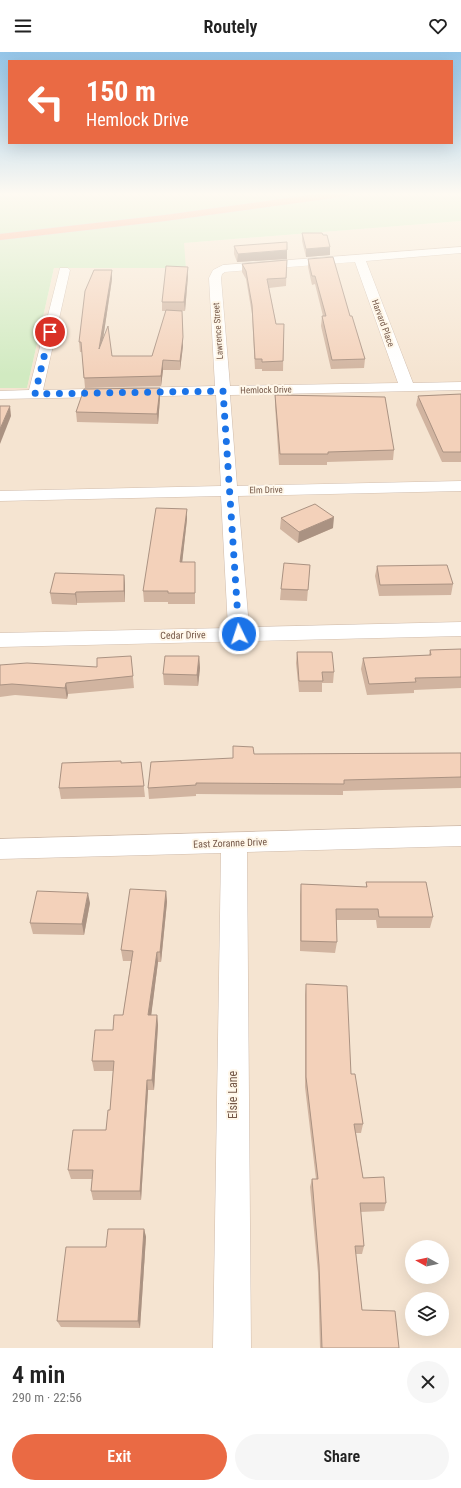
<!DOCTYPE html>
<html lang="en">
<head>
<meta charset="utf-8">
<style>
  body { margin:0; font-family:"Roboto Condensed",sans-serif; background:#f6f6f6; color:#222; height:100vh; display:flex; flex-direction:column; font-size:15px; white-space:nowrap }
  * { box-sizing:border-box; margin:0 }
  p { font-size:13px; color:#767676 }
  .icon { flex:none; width:22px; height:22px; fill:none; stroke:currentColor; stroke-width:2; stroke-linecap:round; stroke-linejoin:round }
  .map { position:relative; height:1296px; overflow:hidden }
  .details { display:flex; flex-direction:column; background:#fff; flex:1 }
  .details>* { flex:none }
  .hud { position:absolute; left:8px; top:8px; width:445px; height:84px; border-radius:0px; box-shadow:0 4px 16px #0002; background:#ea6a44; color:#fff; overflow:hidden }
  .needle { width:26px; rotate:278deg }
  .fabs { position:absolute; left:405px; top:1188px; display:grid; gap:8px }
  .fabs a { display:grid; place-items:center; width:44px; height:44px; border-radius:50%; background:#fff; box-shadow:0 4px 16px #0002; font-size:20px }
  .pin { position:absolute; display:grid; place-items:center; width:34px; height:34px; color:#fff; margin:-17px; border:2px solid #fff; border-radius:50%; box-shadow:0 1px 4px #0007 }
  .me { position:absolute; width:44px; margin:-22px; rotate:356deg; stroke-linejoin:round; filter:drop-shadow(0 0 3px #0008) }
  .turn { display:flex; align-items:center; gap:14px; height:84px; padding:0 12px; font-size:18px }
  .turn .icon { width:52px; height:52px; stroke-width:2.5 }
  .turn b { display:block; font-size:28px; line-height:34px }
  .round { display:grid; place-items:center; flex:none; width:42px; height:42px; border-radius:21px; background:#f6f6f6 }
  .head { display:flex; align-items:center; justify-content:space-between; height:68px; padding:0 12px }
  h1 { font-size:24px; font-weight:600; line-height:30px }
  .cta { display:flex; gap:8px; margin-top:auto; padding:8px 12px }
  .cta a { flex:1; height:46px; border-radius:24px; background:#ea6a44; color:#fff; font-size:16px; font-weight:600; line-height:46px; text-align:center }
  .cta a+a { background:#f6f6f6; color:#222 }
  header { display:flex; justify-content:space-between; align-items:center; height:52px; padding:0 12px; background:#fff; font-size:18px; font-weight:600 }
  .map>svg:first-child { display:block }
  .residential { fill:#f5e4d1; fill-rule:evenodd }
  .green { fill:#d1eac1 }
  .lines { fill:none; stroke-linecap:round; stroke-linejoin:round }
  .street-casing { stroke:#d0bcac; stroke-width:1 }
  .highway-casing { stroke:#dbd4cf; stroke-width:1 }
  .street { fill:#fff; fill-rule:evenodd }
  .highway { fill:#f9b298; fill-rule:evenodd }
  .wall { fill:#d1b4a0 }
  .shaded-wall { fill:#aa9282 }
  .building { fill:#f3d1ba; stroke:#aa9282 }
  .route { stroke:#1a73e8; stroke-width:7; stroke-dasharray:0 12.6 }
  .labels { text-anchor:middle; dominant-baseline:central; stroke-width:4; stroke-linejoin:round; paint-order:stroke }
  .far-street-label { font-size:9px; fill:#755848; stroke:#fff7e9 }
  .street-label { font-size:10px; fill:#755848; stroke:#fff7e9 }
  .near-street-label { font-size:12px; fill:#755848; stroke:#fff7e9 }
</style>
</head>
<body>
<header><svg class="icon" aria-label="menu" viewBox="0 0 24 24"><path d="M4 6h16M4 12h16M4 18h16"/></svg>Routely<svg class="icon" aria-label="heart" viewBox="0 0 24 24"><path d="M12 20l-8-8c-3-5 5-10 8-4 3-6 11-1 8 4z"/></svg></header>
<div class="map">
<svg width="461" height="1296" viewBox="0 0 461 1296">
  <rect width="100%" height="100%" fill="#fdf3e3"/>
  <!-- residential -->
  <path class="residential" d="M461,169V1296H0V336H27L54,216H186L183,191ZM412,1195H442V1225H412ZM412,1247H442V1277H412Z"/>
  <!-- green -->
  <polygon class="green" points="18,141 461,141 461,169 184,191 186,216 54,216 27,336 0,336 0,142"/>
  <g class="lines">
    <defs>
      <g id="street">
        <path d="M461,195V201L366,209L413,331L461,330V338L230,343L237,434L461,429V439L238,444L249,575L461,570V584L0,595V581L228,576L221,444L0,449V439L221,434L216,343L0,347V339L29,338L60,216H68L70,218L43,338L215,334L209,226L213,218L223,213ZM355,210L398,331L230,334L221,226L222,222L225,220Z"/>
        <polygon points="461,774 461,794 247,800 251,1296 213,1296 221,801 0,807 0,787"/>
      </g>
      <polygon id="highway" points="324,141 353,141 348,144 165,169 0,188 0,182 165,163"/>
    </defs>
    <!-- street casing -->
    <use href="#street" class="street-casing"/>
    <!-- highway casing -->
    <use href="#highway" class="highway-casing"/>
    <!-- street -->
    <use href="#street" class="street"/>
    <!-- highway -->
    <use href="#highway" class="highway"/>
  </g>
  <!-- wall -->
  <g class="wall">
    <polygon points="302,181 330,203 306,205 302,189"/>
    <polygon points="234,194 287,207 237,210 234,202"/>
    <polygon points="308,207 350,264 365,307 364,316 331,317 321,274 322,264 323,264 315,232 312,233 308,215"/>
    <polygon points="287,208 286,234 269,236 276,272 284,272 283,319 262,319 262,317 255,317 252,262 246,227 242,220 242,212"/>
    <polygon points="188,215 188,224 185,259 182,259 183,294 180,318 163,318 161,334 85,336 82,300 80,300 79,290 112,227 103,287 112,304 152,304 166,259 162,259 162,250"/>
    <polygon points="160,336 160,346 158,372 77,370 76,360"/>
    <polygon points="461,342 461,410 442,410 416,353 418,344"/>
    <polygon points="275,343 394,398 393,408 327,410 327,413 279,413 275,353"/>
    <polygon points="281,466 333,476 298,491 280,477"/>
    <polygon points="187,467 182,510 195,521 195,552 168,552 168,550 144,550 143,539"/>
    <polygon points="310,513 307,549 280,548 281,537"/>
    <polygon points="377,514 453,532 451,543 379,544 375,524"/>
    <polygon points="124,523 125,534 125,550 77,551 77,553 52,552 50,541"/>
    <polygon points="461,597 461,636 414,638 414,641 367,643 361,617 363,606 429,603 430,598"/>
    <polygon points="297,600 334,620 333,631 322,631 322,640 299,640 296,611"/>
    <polygon points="131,604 134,636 68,642 67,647 15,643 0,645 0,613 97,615"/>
    <polygon points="199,604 200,616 198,634 164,633 163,622"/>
    <polygon points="461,701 461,736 343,739 343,743 196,742 196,744 149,747 148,736 233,706 254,702"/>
    <polygon points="141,710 145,745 61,747 59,736"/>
    <polygon points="366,830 433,865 430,876 377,876 376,868 336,868 337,890 335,901 300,899 300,843 301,832 366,835"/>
    <polygon points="166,839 167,850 161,910 158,910 151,963 157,963 158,973 154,1038 148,1038 141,1148 93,1148 91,1139 92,1127 71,1127 68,1118 106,1078 110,1058 113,1019 94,1019 92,1009 123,963 131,909 123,909 121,898"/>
    <polygon points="90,851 84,883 33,882 30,871"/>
    <polygon points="306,932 351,1022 363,1072 361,1081 356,1081 363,1126 386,1151 384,1159 360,1160 364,1194 362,1202 356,1202 362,1258 399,1296 320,1296 318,1221 310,1135 312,1127 316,1127 305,1035 305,943"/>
    <polygon points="144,1177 146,1185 140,1276 61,1275 57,1269 106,1195"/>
  </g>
  <!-- shaded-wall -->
  <g class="shaded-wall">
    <polygon points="330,195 330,203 306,205 306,197"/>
    <polygon points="287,198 287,207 237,210 238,202"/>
    <polygon points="188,215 188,224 185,259 184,250"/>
    <polygon points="112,218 112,227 100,307 99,297"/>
    <polygon points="182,259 183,294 180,318 180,309"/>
    <polygon points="163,308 163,318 161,334 161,324"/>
    <polygon points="160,336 160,346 158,372 157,362"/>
    <polygon points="10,354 11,364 0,392 0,377"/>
    <polygon points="187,457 187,467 181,521 180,510"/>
    <polygon points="334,465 333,476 298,491 299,480"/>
    <polygon points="124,523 125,534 125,550 124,539"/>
    <polygon points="76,540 77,551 77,553 75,542"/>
    <polygon points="199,604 200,616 198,634 197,623"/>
    <polygon points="66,631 68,642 67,647 65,636"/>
    <polygon points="166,839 167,850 161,910 160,900"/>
    <polygon points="88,841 90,851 84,883 82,872"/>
    <polygon points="157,900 158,910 150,973 148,963"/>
    <polygon points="157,963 158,973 154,1038 152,1028"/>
    <polygon points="147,1028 148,1038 141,1148 140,1139"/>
    <polygon points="144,1177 146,1185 140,1276 138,1269"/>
  </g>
  <!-- building -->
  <g class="building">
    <polygon points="302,181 322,181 323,183 327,183 330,195 306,197"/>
    <polygon points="287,190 287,198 238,202 234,194"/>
    <polygon points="333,205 350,264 352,264 365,307 332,308 322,264 326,264 315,224 312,224 308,207"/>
    <polygon points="287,208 286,226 267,227 276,272 284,272 283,309 262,310 262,307 255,307 252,253 246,219 242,212"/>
    <polygon points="166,214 188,215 184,250 162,250"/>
    <polygon points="94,218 112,218 99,297 108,274 112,304 152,304 166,258 182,259 183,285 180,309 163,308 161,324 84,326 81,290 79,290 85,239"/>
    <polygon points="160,336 157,362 76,360 84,337"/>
    <polygon points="461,342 461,400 443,400 418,344"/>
    <polygon points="275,343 385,345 394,398 328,400 328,402 280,402"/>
    <polygon points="0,354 10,354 0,377"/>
    <polygon points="315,452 334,465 299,480 281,466"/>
    <polygon points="156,456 187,457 180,510 195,510 195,541 168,541 168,539 143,539"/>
    <polygon points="284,511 310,513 308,538 281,537"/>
    <polygon points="447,513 453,532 380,533 377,514"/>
    <polygon points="55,521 124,523 124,539 76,540 75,542 50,541"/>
    <polygon points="461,597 461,625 415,626 416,630 369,632 363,606 431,603 430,598"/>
    <polygon points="297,600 332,600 334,620 322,620 323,629 299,629"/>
    <polygon points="131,604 133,624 66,631 65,636 12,632 0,633 0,613 27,611 97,615 97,606"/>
    <polygon points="165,604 199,604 197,623 163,622"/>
    <polygon points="233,694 253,695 254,702 461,701 461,725 344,728 344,732 196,731 196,733 148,736 151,710 233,706"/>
    <polygon points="121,709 121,711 141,710 144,734 59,736 62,711"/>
    <polygon points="366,830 426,830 433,865 379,865 378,857 336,857 337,890 301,889 301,832 367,835"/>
    <polygon points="130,837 166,839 160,900 157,900 148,963 157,963 152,1028 147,1028 140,1139 91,1139 93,1118 68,1118 73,1078 106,1078 108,1058 110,1058 114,1009 92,1009 95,978 113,978 114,963 123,963 133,899 121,898"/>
    <polygon points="37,839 88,841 82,872 30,871"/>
    <polygon points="306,932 347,934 351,1022 355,1022 363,1072 354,1072 363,1126 384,1125 386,1151 360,1151 364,1194 355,1194 362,1258 395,1259 399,1296 322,1296 319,1213 312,1127 318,1127 306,1025"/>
    <polygon points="108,1177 144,1177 138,1269 57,1269 66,1195 106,1195"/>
  </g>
  <!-- sky -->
  <linearGradient id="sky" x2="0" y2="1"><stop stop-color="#94c5e8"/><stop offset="0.44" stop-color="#fefaf2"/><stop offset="1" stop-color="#fefaf2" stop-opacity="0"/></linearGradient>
  <rect width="461" height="323" fill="url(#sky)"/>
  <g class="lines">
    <!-- route -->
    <polyline class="route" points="50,280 35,342 223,339 239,582"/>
  </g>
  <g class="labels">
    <!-- far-street labels -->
    <g class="far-street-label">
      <text transform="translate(383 271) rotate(70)">Harvard Place</text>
      <text transform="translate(218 279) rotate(-94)">Lawrence Street</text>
      <text transform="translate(266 338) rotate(-1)">Hemlock Drive</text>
      <text transform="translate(266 438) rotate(-1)">Elm Drive</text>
    </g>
    <!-- street labels -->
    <g class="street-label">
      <text transform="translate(183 583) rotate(-1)">Cedar Drive</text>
      <text transform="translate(230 791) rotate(-2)">East Zoranne Drive</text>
    </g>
    <!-- near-street labels -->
    <g class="near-street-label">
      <text transform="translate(233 1043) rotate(-90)">Elsie Lane</text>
    </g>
  </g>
</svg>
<div class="fabs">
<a><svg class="needle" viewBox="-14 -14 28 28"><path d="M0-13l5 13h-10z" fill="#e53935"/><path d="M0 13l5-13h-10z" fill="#767676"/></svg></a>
<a><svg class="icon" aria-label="layers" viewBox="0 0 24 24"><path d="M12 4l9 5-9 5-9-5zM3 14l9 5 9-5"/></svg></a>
</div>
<div class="pin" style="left:50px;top:280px;background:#d93025"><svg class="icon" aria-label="arrive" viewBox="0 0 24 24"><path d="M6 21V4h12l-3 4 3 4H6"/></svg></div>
<svg class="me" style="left:239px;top:582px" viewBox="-20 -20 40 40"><circle r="17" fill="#1a73e8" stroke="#fff" stroke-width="3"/><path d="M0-11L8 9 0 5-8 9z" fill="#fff"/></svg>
<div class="hud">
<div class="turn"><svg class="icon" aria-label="left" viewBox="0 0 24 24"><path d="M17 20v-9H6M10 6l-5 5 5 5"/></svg><div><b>150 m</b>Hemlock Drive</div></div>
</div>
</div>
<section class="details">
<div class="head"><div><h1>4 min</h1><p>290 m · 22:56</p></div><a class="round"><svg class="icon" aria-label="close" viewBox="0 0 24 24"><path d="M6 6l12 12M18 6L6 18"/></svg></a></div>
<div class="cta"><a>Exit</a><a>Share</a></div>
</section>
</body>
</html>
